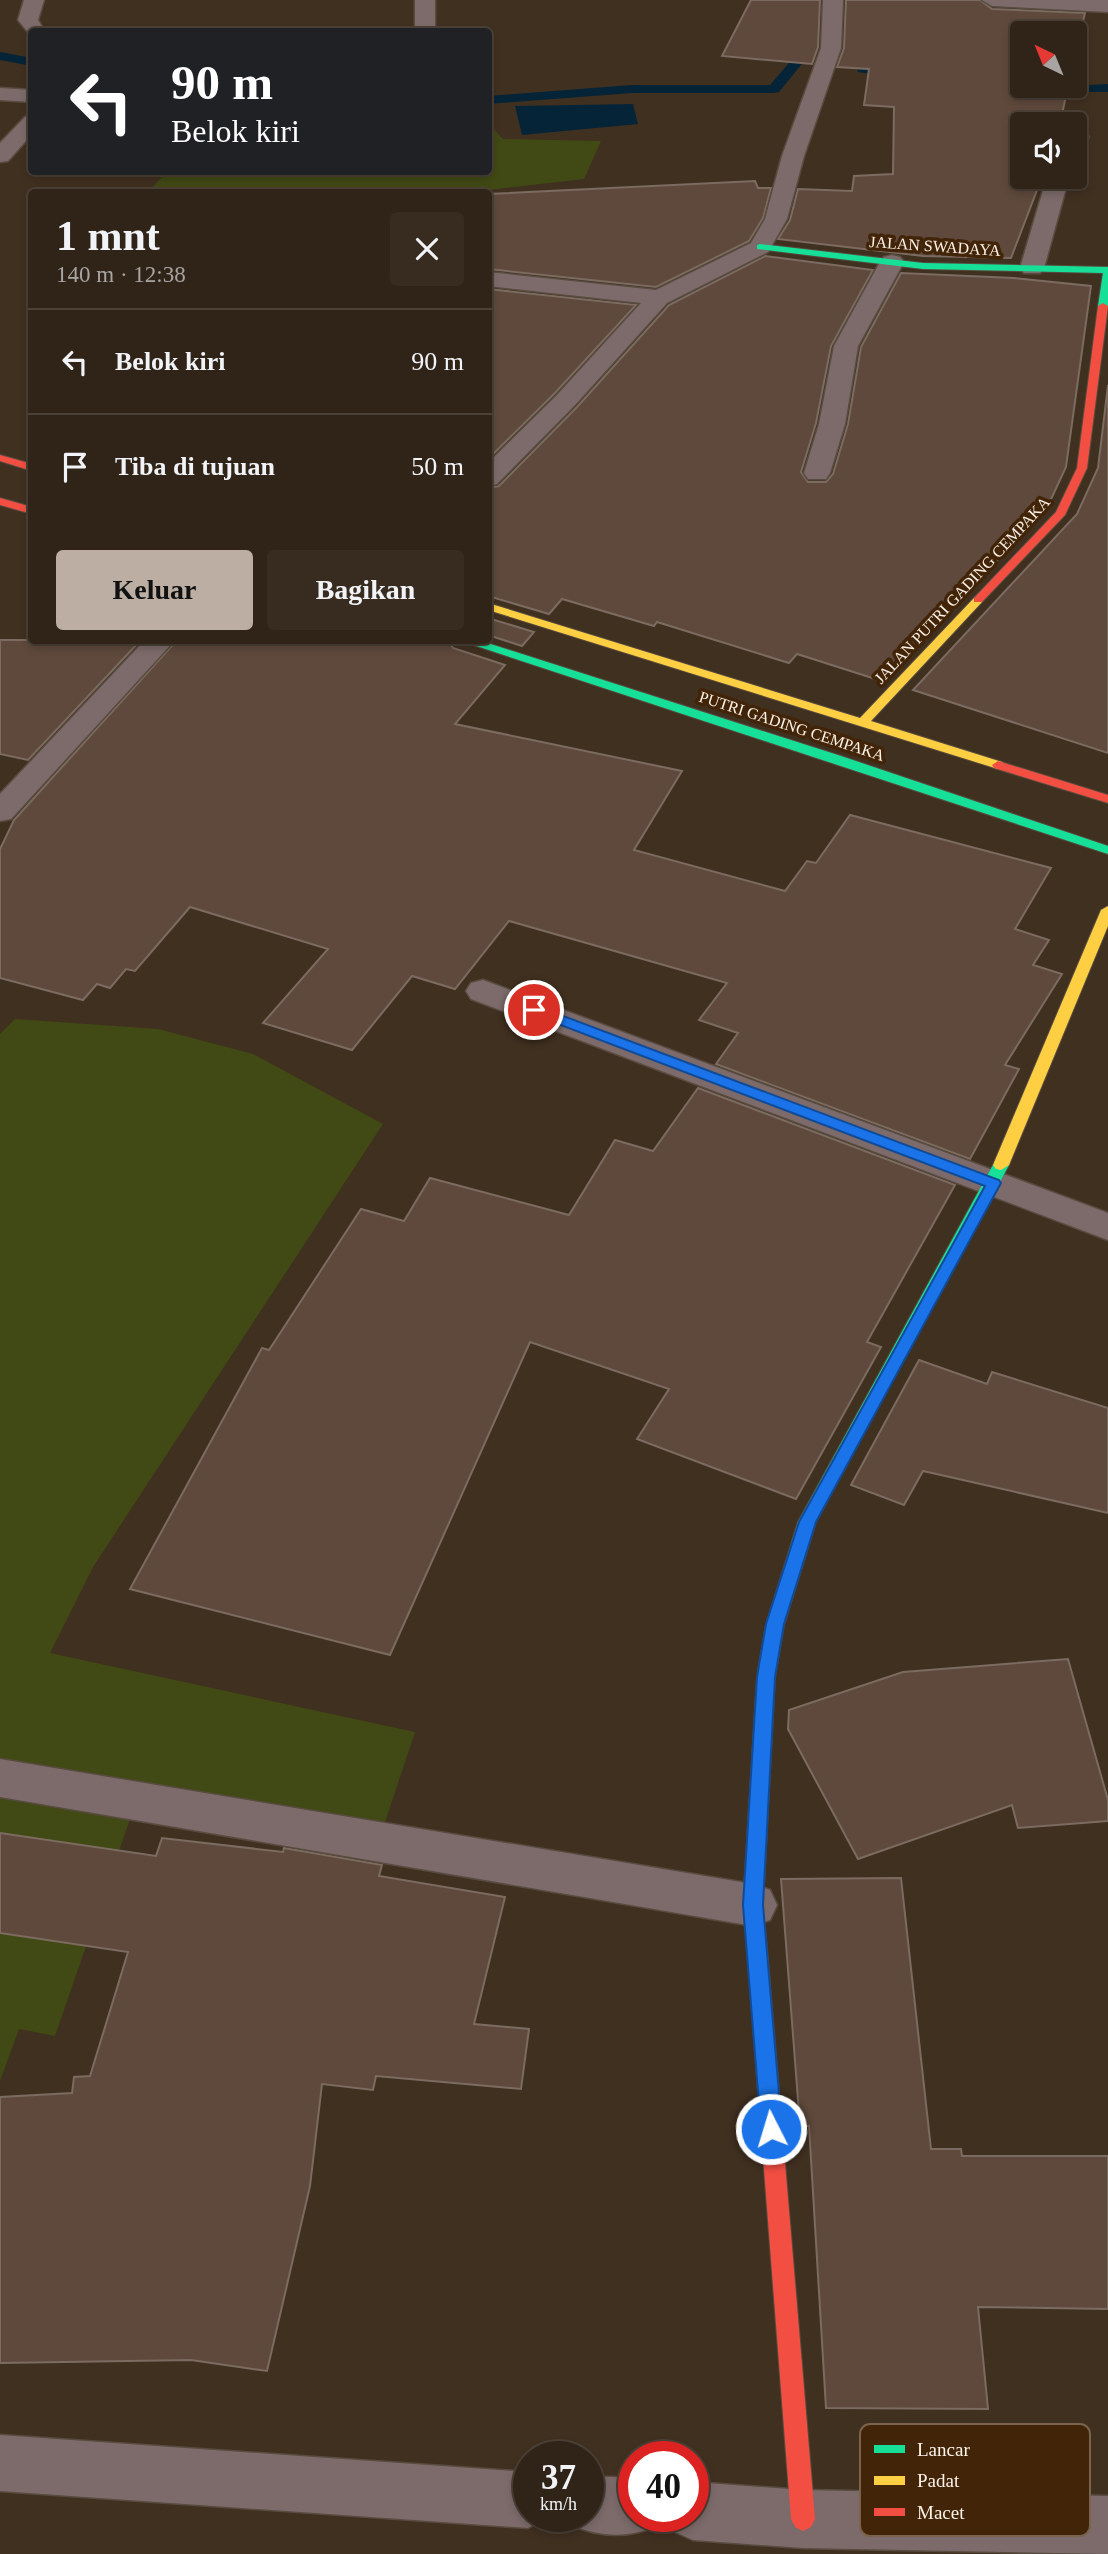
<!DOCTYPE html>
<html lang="id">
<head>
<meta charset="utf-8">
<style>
  body { margin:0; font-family:"Times New Roman",serif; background:#382c21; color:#f1f3f6; height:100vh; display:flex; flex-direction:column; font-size:26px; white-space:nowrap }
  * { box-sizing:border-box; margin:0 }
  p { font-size:23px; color:#a8a4a2 }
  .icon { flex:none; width:38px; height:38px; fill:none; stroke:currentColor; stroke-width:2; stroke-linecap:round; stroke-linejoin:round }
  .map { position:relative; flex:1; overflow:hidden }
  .side { position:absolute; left:28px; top:189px; width:464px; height:455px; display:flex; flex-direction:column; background:#302418; border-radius:7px; box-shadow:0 4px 10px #0003,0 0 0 2px #4b4137 }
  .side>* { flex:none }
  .top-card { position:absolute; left:28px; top:28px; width:464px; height:147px; border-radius:7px; box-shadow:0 4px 10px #0003,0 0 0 2px #4b4137; background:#202124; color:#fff; overflow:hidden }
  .needle { width:46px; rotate:317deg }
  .buttons { position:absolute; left:1010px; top:21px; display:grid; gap:14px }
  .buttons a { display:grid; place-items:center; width:77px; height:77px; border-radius:7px; background:#302418; box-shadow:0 4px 10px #0003,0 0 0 2px #4b4137; font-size:35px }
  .speed { position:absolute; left:513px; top:2441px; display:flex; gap:14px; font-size:35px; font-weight:700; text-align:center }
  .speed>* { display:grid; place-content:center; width:91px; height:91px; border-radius:50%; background:#302418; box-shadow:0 4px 10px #0003,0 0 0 2px #4b4137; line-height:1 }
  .speed small { font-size:18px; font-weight:400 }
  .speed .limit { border:10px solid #d22; background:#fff; color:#111 }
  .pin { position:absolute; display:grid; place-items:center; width:60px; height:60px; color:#fff; margin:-30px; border:4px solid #fff; border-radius:50%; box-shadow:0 2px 7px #0007 }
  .me { position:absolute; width:77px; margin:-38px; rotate:355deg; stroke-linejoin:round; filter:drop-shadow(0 0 5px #0008) }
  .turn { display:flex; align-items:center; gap:24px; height:147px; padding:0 28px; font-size:32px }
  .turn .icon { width:91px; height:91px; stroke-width:2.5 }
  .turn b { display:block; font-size:49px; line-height:60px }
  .round { display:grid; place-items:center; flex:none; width:74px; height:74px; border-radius:7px; background:#382c21 }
  .summary { display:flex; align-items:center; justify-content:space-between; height:119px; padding:0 28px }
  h1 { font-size:42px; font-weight:700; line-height:52px }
  .action { display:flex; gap:14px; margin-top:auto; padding:14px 28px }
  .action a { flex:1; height:80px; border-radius:7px; background:#bcaea3; color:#111; font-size:28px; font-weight:700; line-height:80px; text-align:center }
  .action a+a { background:#382c21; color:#f1f3f6 }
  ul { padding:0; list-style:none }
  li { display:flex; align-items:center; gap:21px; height:105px; padding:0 28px; border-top:2px solid #4b4137 }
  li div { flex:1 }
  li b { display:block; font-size:26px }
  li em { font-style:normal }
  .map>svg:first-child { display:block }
  .green { fill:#414914 }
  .water { fill:#062437 }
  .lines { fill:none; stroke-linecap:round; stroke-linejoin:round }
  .stream { fill:#062437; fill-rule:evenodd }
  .building { fill:#5f493c; stroke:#7b6b60; stroke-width:2 }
  .street-casing { stroke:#584b3f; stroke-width:3 }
  .fast-casing { stroke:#584b3f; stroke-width:2 }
  .slow-casing { stroke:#584b3f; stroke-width:2 }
  .jam-casing { stroke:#584b3f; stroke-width:2 }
  .street { fill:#7c6b6a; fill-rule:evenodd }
  .fast { fill:#16e098; fill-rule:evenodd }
  .slow { fill:#ffcf43; fill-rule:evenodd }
  .jam { fill:#f24e42; fill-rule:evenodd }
  .route { fill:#1a73e8; stroke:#114b97; stroke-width:2 }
  .labels { text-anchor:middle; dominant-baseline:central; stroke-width:7; stroke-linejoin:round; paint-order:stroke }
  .far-street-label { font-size:16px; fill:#fef2e9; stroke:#422508 }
  .key { fill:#422508; stroke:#7a624c; stroke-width:2 }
  .key-label { font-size:19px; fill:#fef2e9 }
</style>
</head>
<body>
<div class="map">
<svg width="1108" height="2554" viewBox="0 0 1108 2554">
  <rect width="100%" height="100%" fill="#403020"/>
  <!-- green -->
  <g class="green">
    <polygon points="488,124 503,139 601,141 584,179 471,192 148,192 167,172 488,172"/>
    <polygon points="15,1019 158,1029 253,1054 383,1124 93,1567 50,1653 415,1732 384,1825 140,1790 55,2036 19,2029 0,2081 0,1034"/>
  </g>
  <!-- water -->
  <polygon class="water" points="633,104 638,124 522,135 515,106"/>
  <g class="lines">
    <!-- stream -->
    <g class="stream">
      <polygon points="0,52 32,58 32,66 0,60"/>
      <polygon points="795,56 806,59 779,92 774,93 632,93 488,104 488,96 632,85 770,85"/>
      <polygon points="863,65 909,75 902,79 858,72 857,69"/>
      <polygon points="1108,84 1108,92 1035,92 1028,88"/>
    </g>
  </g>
  <!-- building -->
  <g class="building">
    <polygon points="751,0 820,0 818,47 812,64 722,56"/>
    <polygon points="846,0 980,0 992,9 1085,13 1074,59 1074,33 1022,33 1022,86 1068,86 1060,124 1022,124 1022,177 1042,177 1011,258 923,256 778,239 790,220 798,189 852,191 854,176 893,174 894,107 864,105 869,69 837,67 844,48"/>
    <polygon points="755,181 758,188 771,188 763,218 749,241 656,287 488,269 489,194"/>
    <polygon points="765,256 873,270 831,346 816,423 801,472 808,482 826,482 833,474 848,424 861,347 901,273 1014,278 1091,286 1066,467 1047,508 882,681 797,654 789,663 657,622 654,626 562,599 549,614 488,596 488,488 499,486 577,407 669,305"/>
    <polygon points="488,289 636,305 555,393 488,459"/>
    <polygon points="1108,385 1108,753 913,690 1077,514 1098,468"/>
    <polygon points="488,618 534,632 522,646 488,635"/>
    <polygon points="0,640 141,640 28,760 0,754"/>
    <polygon points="177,640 448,640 453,648 505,665 455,724 682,771 634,850 785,891 807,861 816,863 850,815 1051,868 1015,929 1049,940 1033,965 1062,974 1005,1065 1019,1069 970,1159 716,1064 738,1033 699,1020 727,983 509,921 455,989 412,976 352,1050 263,1023 328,949 190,907 135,971 126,969 110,988 97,984 83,1000 0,978 0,849 14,820"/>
    <polygon points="698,1088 955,1185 867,1342 881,1347 796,1499 637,1439 669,1389 530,1342 390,1655 130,1589 262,1348 269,1350 361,1209 404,1221 430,1178 569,1215 615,1140 653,1151"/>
    <polygon points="919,1360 987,1384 992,1372 1108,1408 1108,1513 923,1471 904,1505 851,1485"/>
    <polygon points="1068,1659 1108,1800 1108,1821 1018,1828 1012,1805 858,1859 788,1729 789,1710 903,1672"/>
    <polygon points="0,1833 156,1856 162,1838 283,1852 284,1848 382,1865 379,1876 505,1897 474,2024 529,2029 521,2089 376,2076 373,2090 322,2084 310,2186 267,2371 191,2360 0,2363 0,2097 72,2093 74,2077 90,2076 128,1952 0,1933"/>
    <polygon points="901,1878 931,2149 961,2149 962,2156 1108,2156 1108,2309 978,2307 988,2409 826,2408 809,2126 800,2126 781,1879"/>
  </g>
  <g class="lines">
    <defs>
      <g id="street">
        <polygon points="24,0 44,0 38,20 45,32 32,32 32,37 18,20"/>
        <rect x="415" y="0" width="20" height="32"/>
        <polygon points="823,0 843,0 841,48 804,156 787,219 768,252 667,303 575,405 497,484 488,486 488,463 557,395 641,303 488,286 488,272 656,290 751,243 765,219 782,156 821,48"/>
        <polygon points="982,0 1108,0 1108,12 992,6"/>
        <polygon points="0,88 32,90 32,102 0,100"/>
        <polygon points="32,115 32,134 8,161 0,162 0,143 25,117"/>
        <polygon points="1074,131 1086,132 1089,137 1082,147 1074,148"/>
        <polygon points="1047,177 1069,177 1044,268 1040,273 1024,273 1020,268"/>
        <polygon points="892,255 900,257 904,262 858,346 845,424 830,473 826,479 808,479 804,473 819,424 834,346 880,262 884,257"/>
        <polygon points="145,640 175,640 11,819 0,821 0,794"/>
        <polygon points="483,980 1108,1213 1108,1240 471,999 466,991 471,983"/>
        <polygon points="0,1759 753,1884 770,1890 777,1905 770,1920 753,1926 0,1797"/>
        <polygon points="0,2435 528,2472 528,2516 550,2516 528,2528 0,2491"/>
        <path d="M588,2476L634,2478V2516H659L654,2527C626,2539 596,2536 568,2524L565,2516H588Z"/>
        <polygon points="693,2482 803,2490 1108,2496 1108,2554 803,2548 693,2540 673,2531 667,2516 693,2516"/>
      </g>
      <g id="fast">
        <polygon points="760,244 923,263 1108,267 1108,306 1103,309 1098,306 1103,273 923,269 757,249 757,245"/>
        <polygon points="458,640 478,640 841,756 1108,846 1108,854"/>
        <polygon points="1001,1160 1009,1165 816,1522 784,1625 781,1630 775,1632 769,1630 766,1625 798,1522 993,1165"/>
      </g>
      <g id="slow">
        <polygon points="978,597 982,598 982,602 871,721 1002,762 1004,765 998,769 488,610 488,603 860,718 974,598"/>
        <polygon points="1108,906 1108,926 1009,1165 1001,1170 996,1169 993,1165 1101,910"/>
        <polygon points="775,1618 781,1620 784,1625 775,1677 763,1905 767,1949 764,1955 757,1958 750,1955 747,1949 743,1905 757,1677 766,1625 769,1620"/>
      </g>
      <g id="jam">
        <polygon points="1103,303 1108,306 1087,468 1065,515 982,602 974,602 974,598 1056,512 1077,468 1098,306"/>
        <polygon points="0,455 32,464 32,471 0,461"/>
        <polygon points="0,498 32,507 32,514 0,505"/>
        <polygon points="998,761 1108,795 1108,803 994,768 992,765"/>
        <polygon points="757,1940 764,1943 767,1949 815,2519 811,2527 803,2531 795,2527 791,2519 747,1949 750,1943"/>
      </g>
    </defs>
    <!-- street casing -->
    <use href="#street" class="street-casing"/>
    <!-- fast casing -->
    <use href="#fast" class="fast-casing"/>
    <!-- slow casing -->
    <use href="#slow" class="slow-casing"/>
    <!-- jam casing -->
    <use href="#jam" class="jam-casing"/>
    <!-- street -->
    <use href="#street" class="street"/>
    <!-- fast -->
    <use href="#fast" class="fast"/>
    <!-- slow -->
    <use href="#slow" class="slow"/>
    <!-- jam -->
    <use href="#jam" class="jam"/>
  </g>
  <!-- route -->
  <polygon class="route" points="534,1005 999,1180 1001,1183 816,1522 784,1624 775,1677 763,1905 782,2129 779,2136 771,2139 764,2136 761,2129 743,1905 757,1677 766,1624 799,1522 985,1186 529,1013 527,1010"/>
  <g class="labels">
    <!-- far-street labels -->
    <g class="far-street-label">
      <text transform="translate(935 246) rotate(4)">JALAN SWADAYA</text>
      <text transform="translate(962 590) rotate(-47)">JALAN PUTRI GADING CEMPAKA</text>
      <text transform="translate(792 726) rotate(18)">PUTRI GADING CEMPAKA</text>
    </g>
  </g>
  <!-- legend -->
  <rect x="860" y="2424" width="230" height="112" rx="10" class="key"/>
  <rect x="874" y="2445" width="31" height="8" fill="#16e098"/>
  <rect x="874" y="2476" width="31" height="9" fill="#ffcf43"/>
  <rect x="874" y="2508" width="31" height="8" fill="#f24e42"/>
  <g class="key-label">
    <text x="917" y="2456">Lancar</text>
    <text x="917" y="2487">Padat</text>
    <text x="917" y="2519">Macet</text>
  </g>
</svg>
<div class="buttons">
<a><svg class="needle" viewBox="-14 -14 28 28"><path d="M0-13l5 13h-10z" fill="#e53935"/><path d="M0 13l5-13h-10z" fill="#a8a4a2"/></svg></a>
<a><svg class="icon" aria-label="sound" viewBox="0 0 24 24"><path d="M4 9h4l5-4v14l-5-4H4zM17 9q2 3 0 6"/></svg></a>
</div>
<div class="speed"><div>37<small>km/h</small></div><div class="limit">40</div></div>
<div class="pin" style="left:534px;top:1010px;background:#d93025"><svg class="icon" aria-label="arrive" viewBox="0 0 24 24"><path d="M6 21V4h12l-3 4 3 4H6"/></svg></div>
<svg class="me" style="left:771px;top:2129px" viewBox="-20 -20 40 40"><circle r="17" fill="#1a73e8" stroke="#fff" stroke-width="3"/><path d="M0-11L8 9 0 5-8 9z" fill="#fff"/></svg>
<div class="top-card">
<div class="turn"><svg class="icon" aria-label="left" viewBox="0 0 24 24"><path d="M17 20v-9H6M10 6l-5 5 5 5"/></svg><div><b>90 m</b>Belok kiri</div></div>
</div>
<section class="side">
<div class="summary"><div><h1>1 mnt</h1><p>140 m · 12:38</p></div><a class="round"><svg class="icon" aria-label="close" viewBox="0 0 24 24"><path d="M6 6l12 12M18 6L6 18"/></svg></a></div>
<ul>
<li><svg class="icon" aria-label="left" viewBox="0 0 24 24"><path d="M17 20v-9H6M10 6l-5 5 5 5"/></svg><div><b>Belok kiri</b></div><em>90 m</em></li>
<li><svg class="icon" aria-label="arrive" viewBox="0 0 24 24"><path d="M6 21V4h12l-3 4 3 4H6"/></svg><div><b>Tiba di tujuan</b></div><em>50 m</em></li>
</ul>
<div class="action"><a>Keluar</a><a>Bagikan</a></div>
</section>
</div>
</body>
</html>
